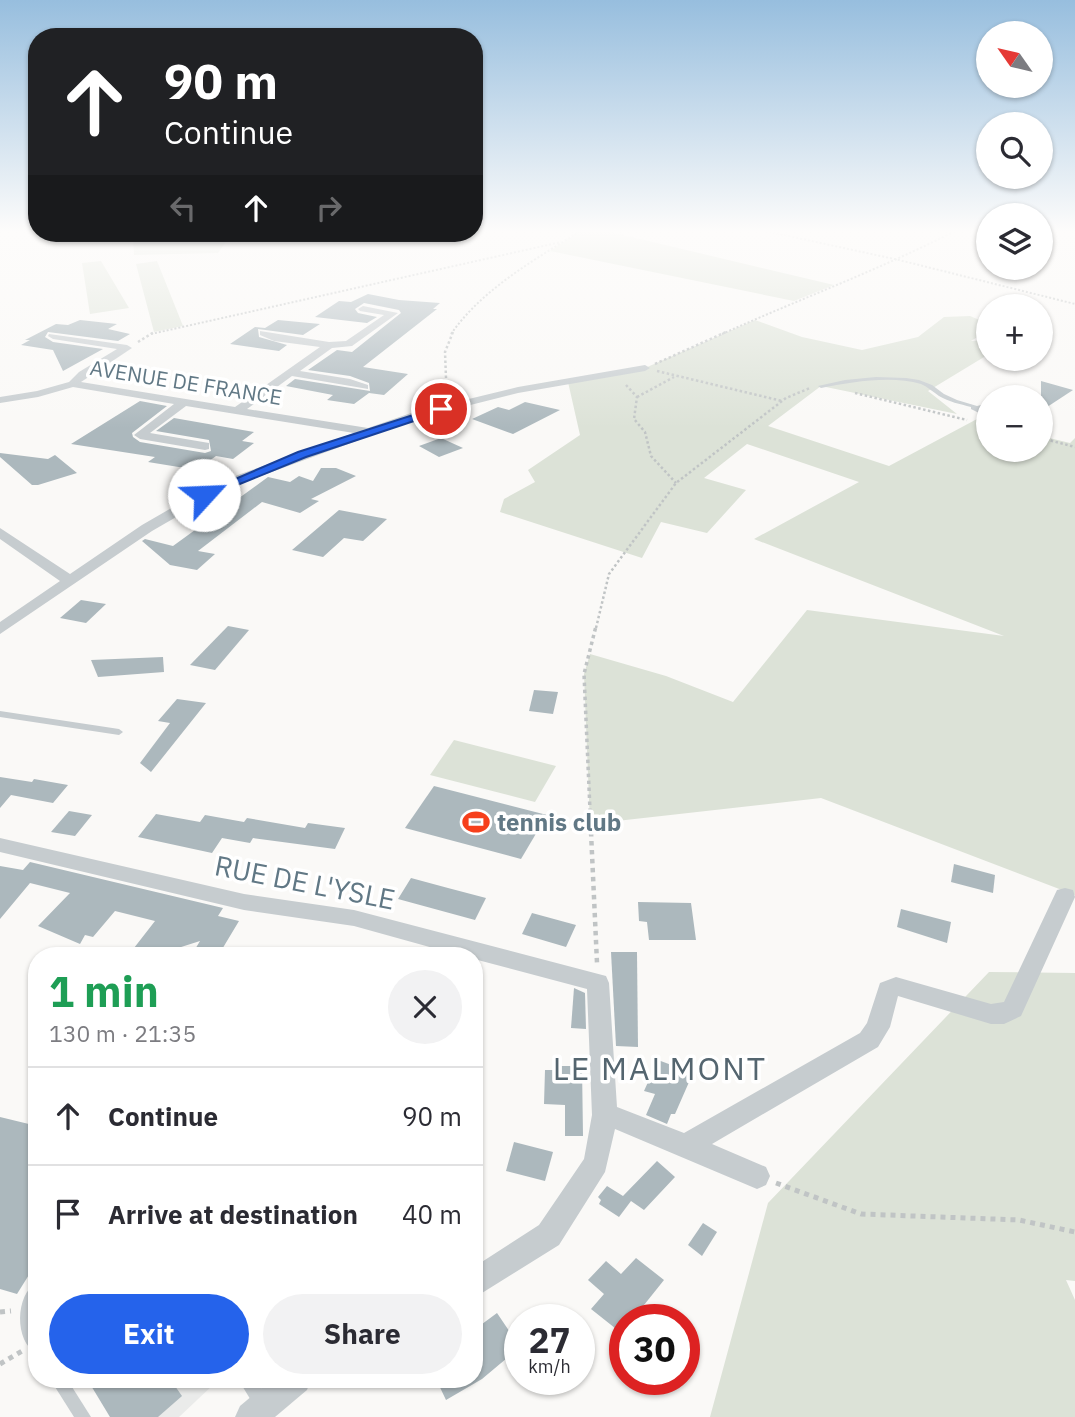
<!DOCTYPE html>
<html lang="en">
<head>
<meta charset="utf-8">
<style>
  body { margin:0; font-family:"IBM Plex Sans",sans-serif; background:#f2f2f3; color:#2b2b33; height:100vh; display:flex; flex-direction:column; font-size:26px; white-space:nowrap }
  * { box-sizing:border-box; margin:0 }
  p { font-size:23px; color:#7c7c81 }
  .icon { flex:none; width:38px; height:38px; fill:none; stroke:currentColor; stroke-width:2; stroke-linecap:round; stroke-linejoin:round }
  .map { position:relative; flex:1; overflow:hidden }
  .drawer { position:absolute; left:28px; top:947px; width:455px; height:441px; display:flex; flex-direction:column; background:#fff; border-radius:28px; box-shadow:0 2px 5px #0004 }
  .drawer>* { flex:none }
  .banner { position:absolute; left:28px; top:28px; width:455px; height:214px; border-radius:28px; box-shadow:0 2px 5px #0004; background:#202124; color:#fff; overflow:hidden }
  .needle { width:46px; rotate:304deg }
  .controls { position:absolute; left:976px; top:21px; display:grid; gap:14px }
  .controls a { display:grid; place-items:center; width:77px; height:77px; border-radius:50%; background:#fff; box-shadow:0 2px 5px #0004; font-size:35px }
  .speed { position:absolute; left:504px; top:1304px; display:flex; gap:14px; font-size:35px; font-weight:700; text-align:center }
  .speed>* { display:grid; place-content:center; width:91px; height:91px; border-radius:50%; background:#fff; box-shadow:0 2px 5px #0004; line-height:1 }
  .speed small { font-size:18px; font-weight:400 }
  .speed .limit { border:10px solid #d22; background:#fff; color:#111 }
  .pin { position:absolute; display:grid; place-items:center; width:60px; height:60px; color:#fff; margin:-30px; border:4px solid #fff; border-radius:50%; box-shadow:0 2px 7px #0007 }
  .me { position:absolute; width:77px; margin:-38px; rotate:65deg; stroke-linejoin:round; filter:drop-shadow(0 0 5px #0008) }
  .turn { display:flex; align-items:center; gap:24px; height:147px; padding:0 21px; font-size:32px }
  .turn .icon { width:91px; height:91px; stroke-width:2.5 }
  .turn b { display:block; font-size:49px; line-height:60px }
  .lanes { display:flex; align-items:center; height:66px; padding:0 21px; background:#0003; justify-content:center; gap:35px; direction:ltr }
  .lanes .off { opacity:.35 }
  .round { display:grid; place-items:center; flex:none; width:74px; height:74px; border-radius:37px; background:#f2f2f3 }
  .headline { display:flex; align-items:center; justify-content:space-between; height:119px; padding:0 21px }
  h1 { font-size:42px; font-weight:800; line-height:52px; color:#1e9e55 }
  .cta { display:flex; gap:14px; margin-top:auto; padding:14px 21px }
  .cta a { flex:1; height:80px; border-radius:42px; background:#2563eb; color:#fff; font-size:28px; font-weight:800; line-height:80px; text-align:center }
  .cta a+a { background:#f2f2f3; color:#2b2b33 }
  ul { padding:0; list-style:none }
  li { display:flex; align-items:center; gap:21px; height:98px; padding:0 21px; border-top:2px solid #e1e1e2 }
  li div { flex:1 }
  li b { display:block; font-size:26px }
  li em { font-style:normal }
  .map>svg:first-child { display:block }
  .built { fill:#eaebea }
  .green { fill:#dce2d7 }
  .building { fill:#acb8bd }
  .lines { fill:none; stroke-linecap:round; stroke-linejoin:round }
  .path-far4 { stroke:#c0c4c5; stroke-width:2; stroke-dasharray:2 2; stroke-linecap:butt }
  .path-far3 { stroke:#c0c4c5; stroke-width:2.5; stroke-dasharray:2.5 2.5; stroke-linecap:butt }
  .path-far2 { stroke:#c0c4c5; stroke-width:3.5; stroke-dasharray:3.5 3.5; stroke-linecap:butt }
  .path-far1 { stroke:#c0c4c5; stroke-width:4.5; stroke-dasharray:4.5 4.5; stroke-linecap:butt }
  .path { stroke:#c0c4c5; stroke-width:5; stroke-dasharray:5 5; stroke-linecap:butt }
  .lane { fill:#c6cccf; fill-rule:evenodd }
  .street { fill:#c6cccf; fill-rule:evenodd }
  .route { fill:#2563eb; stroke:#184099; stroke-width:2 }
  .labels { text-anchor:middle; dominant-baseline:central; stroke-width:7; stroke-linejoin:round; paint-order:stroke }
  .far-street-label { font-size:21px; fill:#617885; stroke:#fff }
  .poi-label { font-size:24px; font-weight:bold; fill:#617885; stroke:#fff; text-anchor:start }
  .near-street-label { font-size:28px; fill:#617885; stroke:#fff }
  .near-neighbourhood-label { font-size:32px; letter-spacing:2px; fill:#54656f; stroke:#fff }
</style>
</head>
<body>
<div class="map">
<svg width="1075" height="1417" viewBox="0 0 1075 1417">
  <rect width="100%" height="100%" fill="#faf9f7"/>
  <!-- built -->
  <polygon class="built" points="89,1379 211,1379 214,1384 179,1417 110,1417"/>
  <!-- green -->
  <g class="green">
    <polygon points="582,230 602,230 834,285 794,301 550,251"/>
    <polygon points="91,233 255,233 231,235 218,253 134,255 133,235"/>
    <polygon points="101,261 129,308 90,314 82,263"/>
    <polygon points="157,261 183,326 154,332 136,264"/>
    <polygon points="970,316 989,324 989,330 971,341 989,340 989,354 928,391 957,414 821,386 768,426 889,466 977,419 989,422 989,450 1041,450 1041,436 1070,443 1075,438 1075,895 821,798 590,824 584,674 590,654 666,676 733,702 807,610 1004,636 754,539 859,482 747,444 704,478 746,490 707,533 661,522 642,558 500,512 504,499 535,482 528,470 580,435 568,382 645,368 755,320 802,337 862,350 918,337 944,317"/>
    <polygon points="454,740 556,766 535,802 430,775"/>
    <polygon points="989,972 1075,973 1075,1281 1066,1280 1075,1300 1075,1417 710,1417 768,1203"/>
  </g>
  <!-- building -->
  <g class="building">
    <polygon points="368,294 399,300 440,303 433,309 437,309 363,367 408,374 384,395 369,393 354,404 327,400 333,395 286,386 295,379 370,391 369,383 350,376 308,370 337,350 352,352 401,313 399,310 364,303 355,309 358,313 377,317 367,323 315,317 339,301 351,302"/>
    <polygon points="80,320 117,324 108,329 130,334 118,341 48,332 45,337 53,342 103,349 63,371 53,350 21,345 30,340 25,340 56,324 68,325"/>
    <polygon points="278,320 320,324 303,335 258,329 259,337 287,345 279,351 230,344 255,327 265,328"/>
    <polygon points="1041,381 1073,390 1041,411"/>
    <polygon points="140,401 167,406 132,433 133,437 140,442 205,453 211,451 209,440 156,431 174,418 254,432 242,441 254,443 233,459 216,456 197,470 148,462 155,457 71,444"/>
    <polygon points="525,402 560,410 513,434 472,419 498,407 509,410"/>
    <polygon points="441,438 463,448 439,457 419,446"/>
    <polygon points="0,453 48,459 55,455 77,473 38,485 32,485 0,457"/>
    <polygon points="321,468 336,468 356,476 311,499 319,501 300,513 262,502 198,551 215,554 197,570 170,565 142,541 145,539 173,546 268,477 290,482 299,476 313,481"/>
    <polygon points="339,510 387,519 363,541 344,538 323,557 292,550"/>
    <polygon points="81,600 106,604 86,623 60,618"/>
    <polygon points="228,626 249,630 215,670 190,665"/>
    <polygon points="163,657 164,672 98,677 91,660"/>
    <polygon points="534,690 558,692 553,714 529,711"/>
    <polygon points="177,699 206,703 151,772 140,763 170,723 158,721"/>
    <polygon points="0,777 32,782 34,779 68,785 53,803 11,795 0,808"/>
    <polygon points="434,786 547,815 521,859 405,828"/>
    <polygon points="69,811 92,815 75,836 51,832"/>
    <polygon points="156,814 200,822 205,815 244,822 247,818 305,828 308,823 345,828 335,849 253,838 250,843 222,838 212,853 138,837"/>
    <polygon points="30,862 223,908 218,916 239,921 218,956 191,956 200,941 156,955 134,948 155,921 115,911 93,937 85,935 80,944 38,926 70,893 30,883 0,919 0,866 23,870"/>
    <polygon points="954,864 995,875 993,893 951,882"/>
    <polygon points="411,878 448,888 486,898 475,920 398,899"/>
    <polygon points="638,902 691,903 696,940 649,940 647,922 639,921"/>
    <polygon points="901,909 951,922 947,943 897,927"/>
    <polygon points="532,913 576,925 566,947 522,934"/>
    <polygon points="611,952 637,952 638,1047 616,1046"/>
    <polygon points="574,988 585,993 586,1029 571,1028"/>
    <polygon points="658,1060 693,1073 675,1114 671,1114 667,1124 646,1115 655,1094 644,1091"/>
    <polygon points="561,1066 582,1066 583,1136 565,1136 565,1105 544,1104 545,1070 561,1070"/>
    <polygon points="0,1117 37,1126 37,1262 17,1294 0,1289"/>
    <polygon points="514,1142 553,1152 545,1181 506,1171"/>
    <polygon points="657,1161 675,1177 644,1210 631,1201 619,1217 599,1204 601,1200 598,1197 607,1186 623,1196"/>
    <polygon points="703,1223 717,1232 702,1256 688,1245"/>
    <polygon points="636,1258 664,1280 640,1310 652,1320 625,1320 625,1336 591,1309 604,1294 588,1280 606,1261 621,1274"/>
    <polygon points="497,1313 520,1347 482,1379 446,1400 436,1379 474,1379 474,1330"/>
    <polygon points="87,1379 170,1379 182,1396 158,1417 110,1417"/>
  </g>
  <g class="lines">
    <!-- path-far4 -->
    <g class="path-far4">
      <polyline points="761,230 899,260 1075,304"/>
      <polyline points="151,334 561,242"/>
      <path d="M451,334C483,288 536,259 582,230"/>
      <path d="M722,334C800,299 881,269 957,230"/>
    </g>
    <!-- path-far3 -->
    <g class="path-far3">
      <polyline points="138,342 154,332"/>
      <polyline points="655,364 726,332"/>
      <polyline points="657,371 782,401"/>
      <polyline points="626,385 637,397 634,419 645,432 651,456 676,483"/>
      <polyline points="855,393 967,420"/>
      <polyline points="637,397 674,377"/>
      <polyline points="431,398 446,378 445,352 453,332"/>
      <polyline points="1041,438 1075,447"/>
      <polyline points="596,628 609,574 676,483 786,398 810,388"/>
    </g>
    <!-- path-far2 -->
    <polyline class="path-far2" points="591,833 584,674 596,626"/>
    <!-- path-far1 -->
    <polyline class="path-far1" points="591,832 597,963"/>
    <!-- path -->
    <g class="path">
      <polyline points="776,1183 861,1214 1019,1220 1075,1232"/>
      <polyline points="0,1312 11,1311"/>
      <polyline points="0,1364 22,1351"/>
    </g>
    <!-- lane -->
    <g class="lane">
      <path d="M876,377L906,378L919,380L932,385L944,394L957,400L977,406L989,403V407L979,409L989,414V418L971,409V407C960,404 949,402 939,396C933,392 928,387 921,384C891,375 851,382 821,388L818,386L845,380Z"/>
      <polygon points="0,711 119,729 123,732 119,735 0,717"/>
      <path d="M37,1283V1306L34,1318L37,1331V1353C14,1343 15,1293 37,1283Z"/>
      <polygon points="50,1379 67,1379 91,1417 74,1417"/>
      <polygon points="238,1379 255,1379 269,1401 267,1407 261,1409 255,1407"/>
    </g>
    <!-- street -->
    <g class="street">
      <polygon points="363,306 398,313 352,346 332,348 300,371 350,379 368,385 368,389 292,376 247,409 368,428 411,413 518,387 645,365 650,368 645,371 518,393 419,418 223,490 152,531 0,634 0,622 60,581 0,539 0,528 70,574 142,525 213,484 354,433 186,406 150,433 209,443 209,449 205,450 140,439 134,435 174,404 73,387 38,397 0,403 0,397 37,391 69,382 79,372 117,349 53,339 48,336 49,334 127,345 132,348 81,382 235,407 320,347 274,341 260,335 260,331 329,342 346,341 384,315 360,311 358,309"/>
      <polygon points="0,838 244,894 354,910 606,976 609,983 617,1107 684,1133 860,1033 867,1023 880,983 896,977 991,1004 1004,1002 1057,890 1065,888 1073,890 1075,897 1021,1016 1004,1024 991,1024 898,996 890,1027 878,1047 712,1144 766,1167 770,1176 766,1185 757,1189 615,1129 605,1172 559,1245 474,1298 474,1267 539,1225 584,1159 592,1115 587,989 474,959 474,956 462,956 354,926 244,910 0,852"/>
      <polygon points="272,1379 311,1379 307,1390 275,1417 235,1417 240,1406"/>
    </g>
  </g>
  <!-- sky -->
  <linearGradient id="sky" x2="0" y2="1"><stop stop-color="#97bede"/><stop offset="0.54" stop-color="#fdfcfb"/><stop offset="1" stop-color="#fdfcfb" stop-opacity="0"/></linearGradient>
  <rect width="1075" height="428" fill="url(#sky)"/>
  <!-- route -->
  <polygon class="route" points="441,406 444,407 444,411 306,457 208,497 198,495 298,452"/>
  <!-- icons -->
  <defs>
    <symbol id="stadium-bare" viewBox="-9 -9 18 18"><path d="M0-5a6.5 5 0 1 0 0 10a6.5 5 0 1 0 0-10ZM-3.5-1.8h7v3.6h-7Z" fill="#f63f1b" stroke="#fff" stroke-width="2.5" paint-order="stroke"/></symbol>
  </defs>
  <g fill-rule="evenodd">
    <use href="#stadium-bare" x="457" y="803" width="38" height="38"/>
  </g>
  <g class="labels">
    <!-- far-street labels -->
    <g class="far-street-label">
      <text transform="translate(186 382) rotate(9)">AVENUE DE FRANCE</text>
    </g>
    <!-- poi labels -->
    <g class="poi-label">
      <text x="497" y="822">tennis club</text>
    </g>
    <!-- near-street labels -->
    <g class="near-street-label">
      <text transform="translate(305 882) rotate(11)">RUE DE L'YSLE</text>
    </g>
    <!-- near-neighbourhood labels -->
    <g class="near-neighbourhood-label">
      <text x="660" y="1068">LE MALMONT</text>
    </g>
  </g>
</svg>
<div class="controls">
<a><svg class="needle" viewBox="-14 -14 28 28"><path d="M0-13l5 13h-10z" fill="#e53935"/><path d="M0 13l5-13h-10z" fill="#7c7c81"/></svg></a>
<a><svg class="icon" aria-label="search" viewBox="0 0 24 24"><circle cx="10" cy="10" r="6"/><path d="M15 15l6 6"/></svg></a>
<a><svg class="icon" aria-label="layers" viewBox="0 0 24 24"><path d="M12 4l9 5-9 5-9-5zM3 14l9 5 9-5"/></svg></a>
<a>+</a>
<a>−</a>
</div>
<div class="speed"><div>27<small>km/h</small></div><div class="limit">30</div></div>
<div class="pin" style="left:441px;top:409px;background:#d93025"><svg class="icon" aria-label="arrive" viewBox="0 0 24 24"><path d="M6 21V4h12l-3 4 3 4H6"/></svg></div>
<svg class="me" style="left:204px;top:495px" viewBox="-20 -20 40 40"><circle r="19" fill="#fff"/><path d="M0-13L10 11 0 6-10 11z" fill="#2563eb"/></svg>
<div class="banner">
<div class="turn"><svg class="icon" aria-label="ahead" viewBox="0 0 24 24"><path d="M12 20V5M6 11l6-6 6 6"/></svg><div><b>90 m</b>Continue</div></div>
<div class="lanes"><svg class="icon off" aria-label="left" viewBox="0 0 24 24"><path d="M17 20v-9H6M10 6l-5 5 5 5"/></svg><svg class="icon" aria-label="ahead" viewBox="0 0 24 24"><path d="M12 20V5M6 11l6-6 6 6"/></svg><svg class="icon off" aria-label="right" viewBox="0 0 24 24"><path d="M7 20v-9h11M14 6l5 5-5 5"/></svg></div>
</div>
<section class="drawer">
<div class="headline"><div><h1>1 min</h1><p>130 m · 21:35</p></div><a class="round"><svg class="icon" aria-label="close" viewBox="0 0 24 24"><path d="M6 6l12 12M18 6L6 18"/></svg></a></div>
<ul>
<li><svg class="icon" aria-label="ahead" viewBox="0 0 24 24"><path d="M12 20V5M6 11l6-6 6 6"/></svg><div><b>Continue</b></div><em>90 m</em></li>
<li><svg class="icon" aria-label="arrive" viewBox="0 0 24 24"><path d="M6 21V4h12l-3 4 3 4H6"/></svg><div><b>Arrive at destination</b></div><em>40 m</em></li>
</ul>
<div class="cta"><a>Exit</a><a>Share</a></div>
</section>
</div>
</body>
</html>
